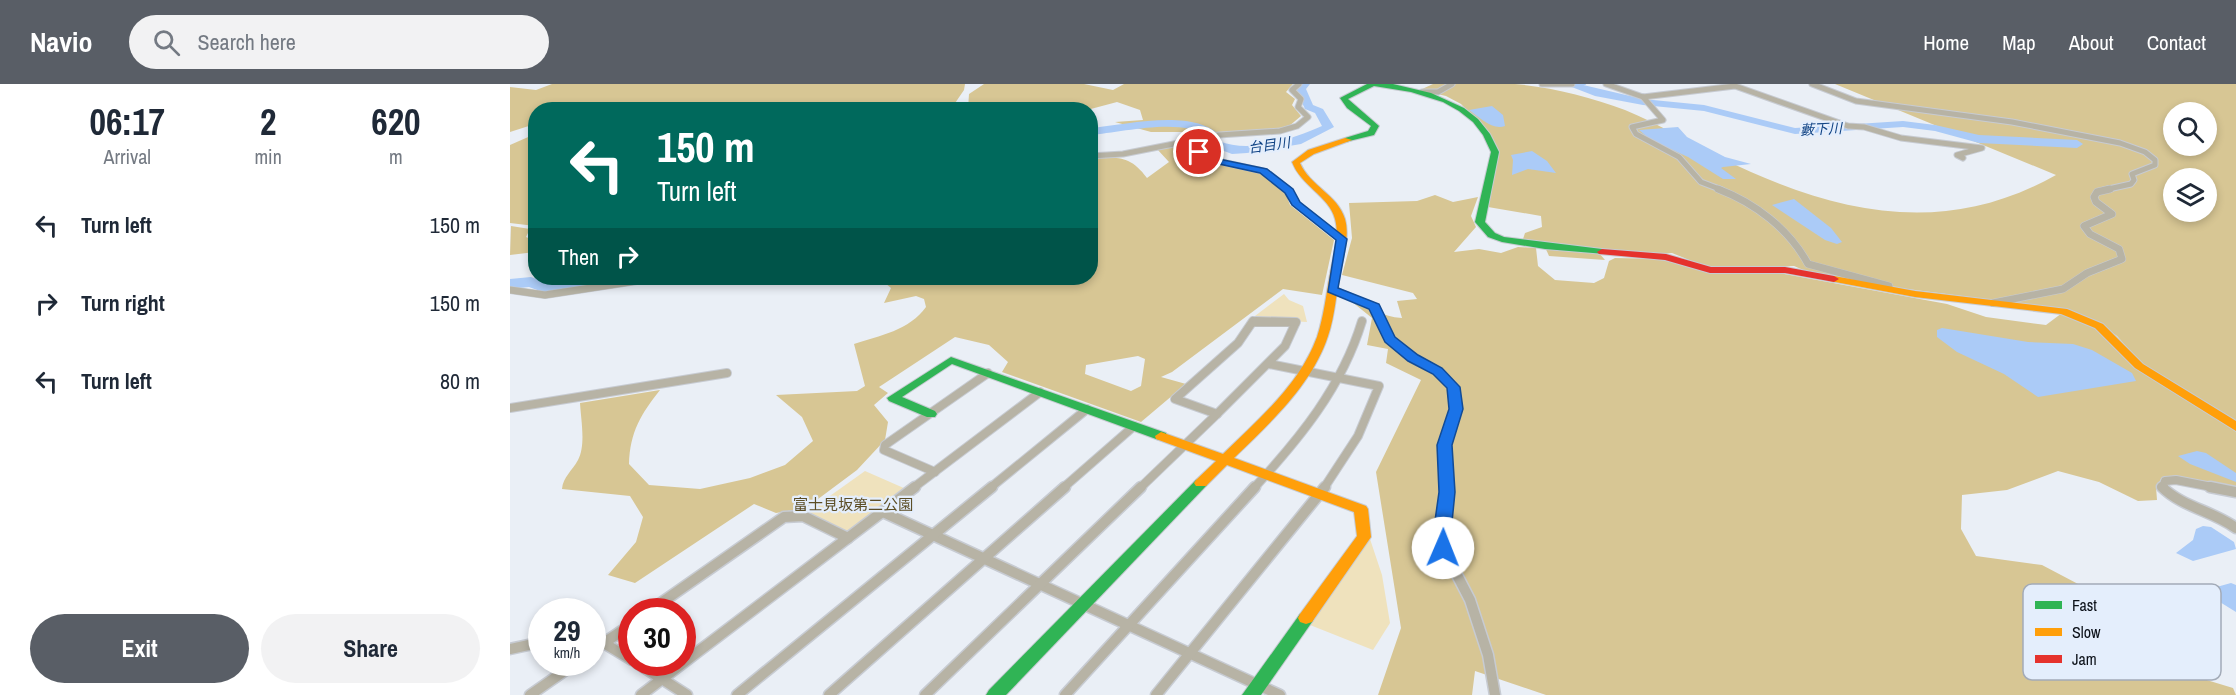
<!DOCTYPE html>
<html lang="en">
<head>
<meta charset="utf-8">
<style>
  body { margin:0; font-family:"Archivo Narrow","Noto Sans JP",sans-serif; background:#f2f2f3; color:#1f2937; height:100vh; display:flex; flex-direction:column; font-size:22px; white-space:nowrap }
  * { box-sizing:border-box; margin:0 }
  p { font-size:20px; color:#747a83 }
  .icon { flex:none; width:33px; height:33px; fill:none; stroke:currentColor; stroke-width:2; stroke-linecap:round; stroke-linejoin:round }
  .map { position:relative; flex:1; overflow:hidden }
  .side { display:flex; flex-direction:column; background:#fff; width:510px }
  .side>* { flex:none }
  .top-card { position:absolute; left:18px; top:18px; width:570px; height:183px; border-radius:24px; box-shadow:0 3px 9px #0003; background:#00695c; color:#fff; overflow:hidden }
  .buttons { position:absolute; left:1653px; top:18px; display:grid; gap:12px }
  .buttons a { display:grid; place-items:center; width:54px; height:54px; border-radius:50%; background:#fff; box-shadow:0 3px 9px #0003; font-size:30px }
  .speed { position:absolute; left:18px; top:514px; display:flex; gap:12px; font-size:30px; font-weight:700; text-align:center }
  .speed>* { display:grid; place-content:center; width:78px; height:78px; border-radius:50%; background:#fff; box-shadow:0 3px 9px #0003; line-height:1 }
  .speed small { font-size:15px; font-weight:400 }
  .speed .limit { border:9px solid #d22; background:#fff; color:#111 }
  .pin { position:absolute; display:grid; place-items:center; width:51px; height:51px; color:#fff; margin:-26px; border:3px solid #fff; border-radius:50%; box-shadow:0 2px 6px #0007 }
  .me { position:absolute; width:66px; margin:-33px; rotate:1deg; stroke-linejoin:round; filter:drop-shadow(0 0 4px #0008) }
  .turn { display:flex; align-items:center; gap:21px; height:126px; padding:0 30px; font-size:27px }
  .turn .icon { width:78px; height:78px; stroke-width:2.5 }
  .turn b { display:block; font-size:42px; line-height:51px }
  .then { display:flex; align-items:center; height:57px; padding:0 30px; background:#0003; gap:12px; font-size:22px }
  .eta { display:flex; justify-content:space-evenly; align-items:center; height:102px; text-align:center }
  .eta b { font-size:36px; font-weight:700; line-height:42px }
  .cta { display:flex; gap:12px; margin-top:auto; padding:12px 30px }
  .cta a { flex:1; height:69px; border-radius:36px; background:#595e66; color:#fff; font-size:24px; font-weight:700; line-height:69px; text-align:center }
  .cta a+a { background:#f2f2f3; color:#1f2937 }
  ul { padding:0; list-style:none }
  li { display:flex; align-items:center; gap:18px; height:78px; padding:0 30px }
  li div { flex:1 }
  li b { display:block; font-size:22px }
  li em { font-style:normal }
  header { display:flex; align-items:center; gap:36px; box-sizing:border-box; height:84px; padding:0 30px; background:#595e66; color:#fff }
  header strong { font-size:28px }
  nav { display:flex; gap:33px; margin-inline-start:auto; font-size:21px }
  .search { width:420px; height:54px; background:#f2f2f3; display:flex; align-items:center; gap:15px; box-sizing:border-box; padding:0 21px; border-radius:33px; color:#747a83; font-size:22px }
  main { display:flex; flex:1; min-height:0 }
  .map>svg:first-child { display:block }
  .green { fill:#efe2bd }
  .forest { fill:#d7c694; fill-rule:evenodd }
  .water { fill:#abcbf7 }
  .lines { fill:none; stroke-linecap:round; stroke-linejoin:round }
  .stream { stroke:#abcbf7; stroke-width:2 }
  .river { fill:#abcbf7; fill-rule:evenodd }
  .street-far3-casing { stroke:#c7cbd2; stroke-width:7 }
  .street-far2-casing { stroke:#c7cbd2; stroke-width:8 }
  .street-far1-casing { stroke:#c7cbd2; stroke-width:10 }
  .street-casing { stroke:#c7cbd2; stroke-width:13 }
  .fast-casing { stroke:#c7cbd2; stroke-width:2 }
  .slow-casing { stroke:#c7cbd2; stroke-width:2 }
  .jam-casing { stroke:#c7cbd2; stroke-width:2 }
  .street-far3 { stroke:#b7b3a5; stroke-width:5 }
  .street-far2 { stroke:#b7b3a5; stroke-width:7 }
  .street-far1 { stroke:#b7b3a5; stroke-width:8 }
  .street { stroke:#b7b3a5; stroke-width:10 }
  .fast { fill:#30b455; fill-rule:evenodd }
  .slow { fill:#ff9f0a; fill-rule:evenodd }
  .jam { fill:#e5322d; fill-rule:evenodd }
  .route { fill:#1a73e8; stroke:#114b97; stroke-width:1.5 }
  .labels { text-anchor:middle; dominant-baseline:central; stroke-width:4.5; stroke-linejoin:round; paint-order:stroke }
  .far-water-label { font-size:14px; font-style:italic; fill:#104384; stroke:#e4eefc }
  .park-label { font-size:15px; fill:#5c4e26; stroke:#e4eefc }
  .key { fill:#e4eefc; stroke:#a3abb8; stroke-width:1.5 }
  .key-label { font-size:16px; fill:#0b1018 }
</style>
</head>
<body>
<header>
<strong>Navio</strong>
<div class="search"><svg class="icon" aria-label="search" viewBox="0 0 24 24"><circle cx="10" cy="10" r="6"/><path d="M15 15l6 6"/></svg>Search here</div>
<nav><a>Home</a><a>Map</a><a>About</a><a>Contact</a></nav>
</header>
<main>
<section class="side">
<div class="eta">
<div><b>06:17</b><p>Arrival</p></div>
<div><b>2</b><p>min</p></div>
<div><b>620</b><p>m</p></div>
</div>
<ul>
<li><svg class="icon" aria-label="left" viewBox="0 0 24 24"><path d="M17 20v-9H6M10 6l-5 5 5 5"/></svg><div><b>Turn left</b></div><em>150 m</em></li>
<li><svg class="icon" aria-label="right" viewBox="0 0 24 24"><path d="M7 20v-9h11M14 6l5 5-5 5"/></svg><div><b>Turn right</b></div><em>150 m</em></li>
<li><svg class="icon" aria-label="left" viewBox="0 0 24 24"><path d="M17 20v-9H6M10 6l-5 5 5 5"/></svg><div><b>Turn left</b></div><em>80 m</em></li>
</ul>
<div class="cta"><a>Exit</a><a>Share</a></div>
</section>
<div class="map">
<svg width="1726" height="611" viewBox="0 0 1726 611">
  <rect width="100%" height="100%" fill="#eaeff6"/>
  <!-- green -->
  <g class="green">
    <polygon points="774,210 779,216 793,222 797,238 741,235"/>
    <polygon points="355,387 396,405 343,445 335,447 296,429"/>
    <polygon points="860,455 872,491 880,539 863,566 800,541"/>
  </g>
  <!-- forest -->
  <g class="forest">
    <polygon points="42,0 455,0 454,6 441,25 26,26 25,40 0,48 0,3 26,6"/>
    <polygon points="474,0 574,0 603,6 614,0 783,0 776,8 785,15 782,21 791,32 778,43 748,48 641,48 605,38 633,36 630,26 607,18 577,26 458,25 459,10"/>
    <path d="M923,0C950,0 978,0 1005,0C1041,3 1081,13 1115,26C1149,40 1180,59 1213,75C1324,129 1433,155 1546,91L1325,0H1726V339L1632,280L1607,252L1593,242L1561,226L1358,200L1298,188L1284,182L1199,184L1162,169L1133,171L1012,158L1015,149L1032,143L1031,132L978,123L988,67L980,50L951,20L936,12L910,6ZM1664,28H1696V62H1664ZM1664,94H1696V128H1664Z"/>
    <polygon points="25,50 25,142 0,139 0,61"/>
    <path d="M686,57L691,58L685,64L690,75L750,89L776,110L780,121L824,156L812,211L773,205L662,288L651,293L676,300L631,338L492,288L498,278L479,261L445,253L369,303L378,309L364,321L378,338L375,356L347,386L296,424L266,429L244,420L125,499L98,491L126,458L133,433L120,412L52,405C53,393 62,387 68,376C76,361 71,336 70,319L150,306C131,330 120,348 119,380L139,401L190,405L240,394L275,381L303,357L292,333L266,311L347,307L355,302L344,260C369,252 400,246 416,223L414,215L406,212L374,219L381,204L369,194H580L581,74C608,73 620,71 637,94L659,78L647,65ZM628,272L635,275L631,302L621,307L575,290L576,281Z"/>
    <path d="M925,111L943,118L968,113L961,132L966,143L944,168L969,165L991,169L1008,163L1026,164L1028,182L1045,196L1084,199L1094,194L1099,177L1105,174L1154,175L1196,188L1269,189L1437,220L1476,233L1536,241L1552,229L1573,236L1593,249L1621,280L1726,347V404L1665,394L1651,395L1646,403L1647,416L1628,417L1589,398L1548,387L1497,406L1452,411L1451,445L1466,472L1532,481L1570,501L1594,563L1625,595L1657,584L1723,604L1726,611H1036L965,587L962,611H868L891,544L866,388L911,296L876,279L878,265L857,261L862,234L836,213C855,221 872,233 892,234L887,217L907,215L903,209L832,191L842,154L839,119L907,117Z"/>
    <polygon points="1,142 20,145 16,153 25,157 25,168 0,171"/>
    <polygon points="1035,163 1089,169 1095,176 1039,172"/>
  </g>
  <!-- water -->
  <g class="water">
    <path d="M982,22L993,31L995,42C983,47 969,33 959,26Z"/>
    <polygon points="1168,43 1177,53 1215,73 1241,80 1213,83 1211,84 1226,95 1213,95 1178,73 1141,56 1129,46"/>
    <polygon points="1022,67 1037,77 1046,89 1018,85 1002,91 1003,76 1001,71"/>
    <polygon points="1284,115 1321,144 1332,158 1327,160 1315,156 1262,121"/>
    <polygon points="1432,244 1518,258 1563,260 1582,266 1622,289 1626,297 1528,313 1494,290 1447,268 1427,253 1427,246"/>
    <polygon points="1687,367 1696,369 1726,389 1726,398 1680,380 1668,372"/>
    <polygon points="1693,442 1701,443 1724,458 1726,465 1683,477 1666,469 1683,456 1686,445"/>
    <polygon points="1721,499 1726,501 1726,528 1692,507"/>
  </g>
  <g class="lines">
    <!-- stream -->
    <polyline class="stream" points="1065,1 1075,0"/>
    <!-- river -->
    <g class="river">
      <path d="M789,0H800L796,5L803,21L813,25L824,43L791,60L737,69L722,70L698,61L699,54C673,32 612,49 580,51V44C616,41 685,23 711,53L709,57C740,70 782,55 812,42L805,29L795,25L785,4Z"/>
      <polygon points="1054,0 1069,0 1133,15 1194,21 1285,44 1393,37 1425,41 1469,51 1567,56 1573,60 1567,64 1469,59 1425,47 1393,43 1285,50 1194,27 1133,21 1085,12"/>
      <polygon points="21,193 40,200 85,194 121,194 113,199 38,210 19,203 0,205 0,195"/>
    </g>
    <defs>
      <g id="street-far3">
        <polyline points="1032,0 1062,0"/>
        <polyline points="1096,0 1133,13 1225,2 1338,42 1354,43 1391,54 1472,64 1447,71 1453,74"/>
        <polyline points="1302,0 1346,17 1502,38 1610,59 1635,68 1645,76 1645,81 1622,90 1624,96 1621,100 1594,106"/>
        <polyline points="912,8 928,8 942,0"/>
        <polyline points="1133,13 1153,36 1122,43 1126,50 1169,73 1191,98 1212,106"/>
        <polyline points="697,53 689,68 694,74 753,87 779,106"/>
        <polyline points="580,72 613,70 709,51 770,47 787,42 798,33 788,23 791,15 782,6 789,0"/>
      </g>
      <g id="street-far2">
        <polyline points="777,105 785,119 831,155"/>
        <path d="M1208,105C1245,119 1279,145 1298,180L1379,202"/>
        <polyline points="822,205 864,223 871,239"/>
        <polyline points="0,206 35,211 146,194"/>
        <polyline points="1483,219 1553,205 1577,189 1612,175 1609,165 1580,150 1574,142 1602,130 1586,118 1584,113 1587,108 1600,105"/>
        <polyline points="742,239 786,239"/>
      </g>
      <g id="street-far1">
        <polyline points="871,237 879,255 903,274 927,287 944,303 946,325 935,361 937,404"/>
        <polyline points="759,280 869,302 848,352 814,404"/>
        <polyline points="0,324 217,289"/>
        <polyline points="707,330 665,315 728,259 743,237"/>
        <polyline points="707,330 775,262 786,238 746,237"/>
        <polyline points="425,388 374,366 375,361 478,289"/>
        <polyline points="403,404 530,308"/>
        <polyline points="480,404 577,325"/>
        <polyline points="553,404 624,342"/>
        <polyline points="630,404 707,330"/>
        <path d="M744,404C790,354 832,303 852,237"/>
        <polyline points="1653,404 1655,397 1666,396 1707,404"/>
      </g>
      <g id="street">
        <polyline points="937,403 931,451 933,464 960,516 978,571 985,611"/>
        <path d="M1652,403C1672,423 1703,427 1726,444"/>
        <polyline points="1700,403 1726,408"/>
        <polyline points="373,428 770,611"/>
        <polyline points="138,528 274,433 293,432 338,454"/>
        <polyline points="82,552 122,576"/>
        <polyline points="0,565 32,558"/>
        <polyline points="82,567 122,540"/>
        <polyline points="127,579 177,611"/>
        <polyline points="20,611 66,579"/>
        <polyline points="131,611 405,403"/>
        <polyline points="227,611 482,403"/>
        <polyline points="319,611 555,403"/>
        <polyline points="415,611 631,403"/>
        <polyline points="555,611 745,403"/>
        <polyline points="646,611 815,403"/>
      </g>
      <g id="fast">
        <polygon points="857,0 883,0 921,9 954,24 968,35 980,50 989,68 975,138 985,149 994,153 1092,165 1097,168 1095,170 1035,165 992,158 978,153 965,138 981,68 973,51 963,38 949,27 933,18 901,8 864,2 838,15 869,42 864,51 835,58 835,54 858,47 861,42 837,24 830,14"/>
        <polygon points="441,273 656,349 657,352 651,356 646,355 442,280 392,313 425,327 427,330 425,333 417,333 379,317 377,314"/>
        <polygon points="691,394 696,396 698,399 696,402 496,611 476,611 479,606 686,396"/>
        <polygon points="796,528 802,530 804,534 802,538 751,611 732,611 790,530"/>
      </g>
      <g id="slow">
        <path d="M835,54L842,56L804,70L790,79C800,102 828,111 835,135C840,153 833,172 830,189C826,210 825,232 818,252C802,301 760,339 724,374L856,422L858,425L861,453L802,538L796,540L790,538L788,534L790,530L847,452L844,428L717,381L696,402H686L684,399L686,396L706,377L646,355L645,352L651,348L713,370C748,336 790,300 807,253C814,232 816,211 820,190C823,172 830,153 825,135C819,112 791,102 782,78L798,66Z"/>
        <polygon points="1324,192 1405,207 1557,225 1593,240 1633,280 1726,337 1726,347 1625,284 1585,244 1551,230 1405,213 1320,197 1320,193"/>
      </g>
      <polygon id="jam" points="1092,165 1156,170 1201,183 1275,183 1324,192 1329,195 1324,198 1275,189 1200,189 1155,176 1089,170 1087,168"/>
    </defs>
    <!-- street-far3 casing -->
    <use href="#street-far3" class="street-far3-casing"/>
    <!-- street-far2 casing -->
    <use href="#street-far2" class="street-far2-casing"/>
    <!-- street-far1 casing -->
    <use href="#street-far1" class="street-far1-casing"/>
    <!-- street casing -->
    <use href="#street" class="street-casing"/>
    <!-- fast casing -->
    <use href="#fast" class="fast-casing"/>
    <!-- slow casing -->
    <use href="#slow" class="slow-casing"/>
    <!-- jam casing -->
    <use href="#jam" class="jam-casing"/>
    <!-- street-far3 -->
    <use href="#street-far3" class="street-far3"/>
    <!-- street-far2 -->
    <use href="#street-far2" class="street-far2"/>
    <!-- street-far1 -->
    <use href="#street-far1" class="street-far1"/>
    <!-- street -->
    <use href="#street" class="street"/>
    <!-- fast -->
    <use href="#fast" class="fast"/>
    <!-- slow -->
    <use href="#slow" class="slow"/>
    <!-- jam -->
    <use href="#jam" class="jam"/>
  </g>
  <!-- route -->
  <polygon class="route" points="686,66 693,66 704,74 757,85 783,105 790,118 837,155 828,204 869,220 885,253 908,271 932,284 950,303 953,325 942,361 945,408 939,468 927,468 923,451 929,408 927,361 939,325 937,304 923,290 898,277 875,258 859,225 818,208 826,156 782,121 775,109 750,89 691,76"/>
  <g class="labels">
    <!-- far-water labels -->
    <g class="far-water-label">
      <text transform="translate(1311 45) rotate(-3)">藪下川</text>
      <text transform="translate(759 61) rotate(-8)">台目川</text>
    </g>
    <!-- park labels -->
    <g class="park-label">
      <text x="343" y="420">富士見坂第二公園</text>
    </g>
  </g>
  <!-- legend -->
  <rect x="1513" y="500" width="198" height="96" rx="9" class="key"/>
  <rect x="1525" y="517" width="27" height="8" fill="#30b455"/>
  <rect x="1525" y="544" width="27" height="8" fill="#ff9f0a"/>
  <rect x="1525" y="571" width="27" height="8" fill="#e5322d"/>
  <g class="key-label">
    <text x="1562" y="527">Fast</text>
    <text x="1562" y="554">Slow</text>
    <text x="1562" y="581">Jam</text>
  </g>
</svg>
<div class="buttons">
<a><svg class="icon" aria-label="search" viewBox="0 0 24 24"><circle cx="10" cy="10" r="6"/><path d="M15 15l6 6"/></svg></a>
<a><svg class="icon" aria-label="layers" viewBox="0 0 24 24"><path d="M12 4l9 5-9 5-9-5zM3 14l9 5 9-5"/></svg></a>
</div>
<div class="speed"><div>29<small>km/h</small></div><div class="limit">30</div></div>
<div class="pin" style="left:689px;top:68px;background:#d93025"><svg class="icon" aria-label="arrive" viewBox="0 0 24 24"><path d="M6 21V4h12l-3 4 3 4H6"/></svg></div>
<svg class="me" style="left:933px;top:464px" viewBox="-20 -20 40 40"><circle r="19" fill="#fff"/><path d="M0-13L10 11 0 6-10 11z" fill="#1a73e8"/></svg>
<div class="top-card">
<div class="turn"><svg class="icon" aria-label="left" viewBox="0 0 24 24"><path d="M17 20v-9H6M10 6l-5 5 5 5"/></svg><div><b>150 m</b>Turn left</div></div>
<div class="then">Then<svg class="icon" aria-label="right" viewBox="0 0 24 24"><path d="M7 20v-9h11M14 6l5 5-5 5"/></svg></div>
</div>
</div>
</main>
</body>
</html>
